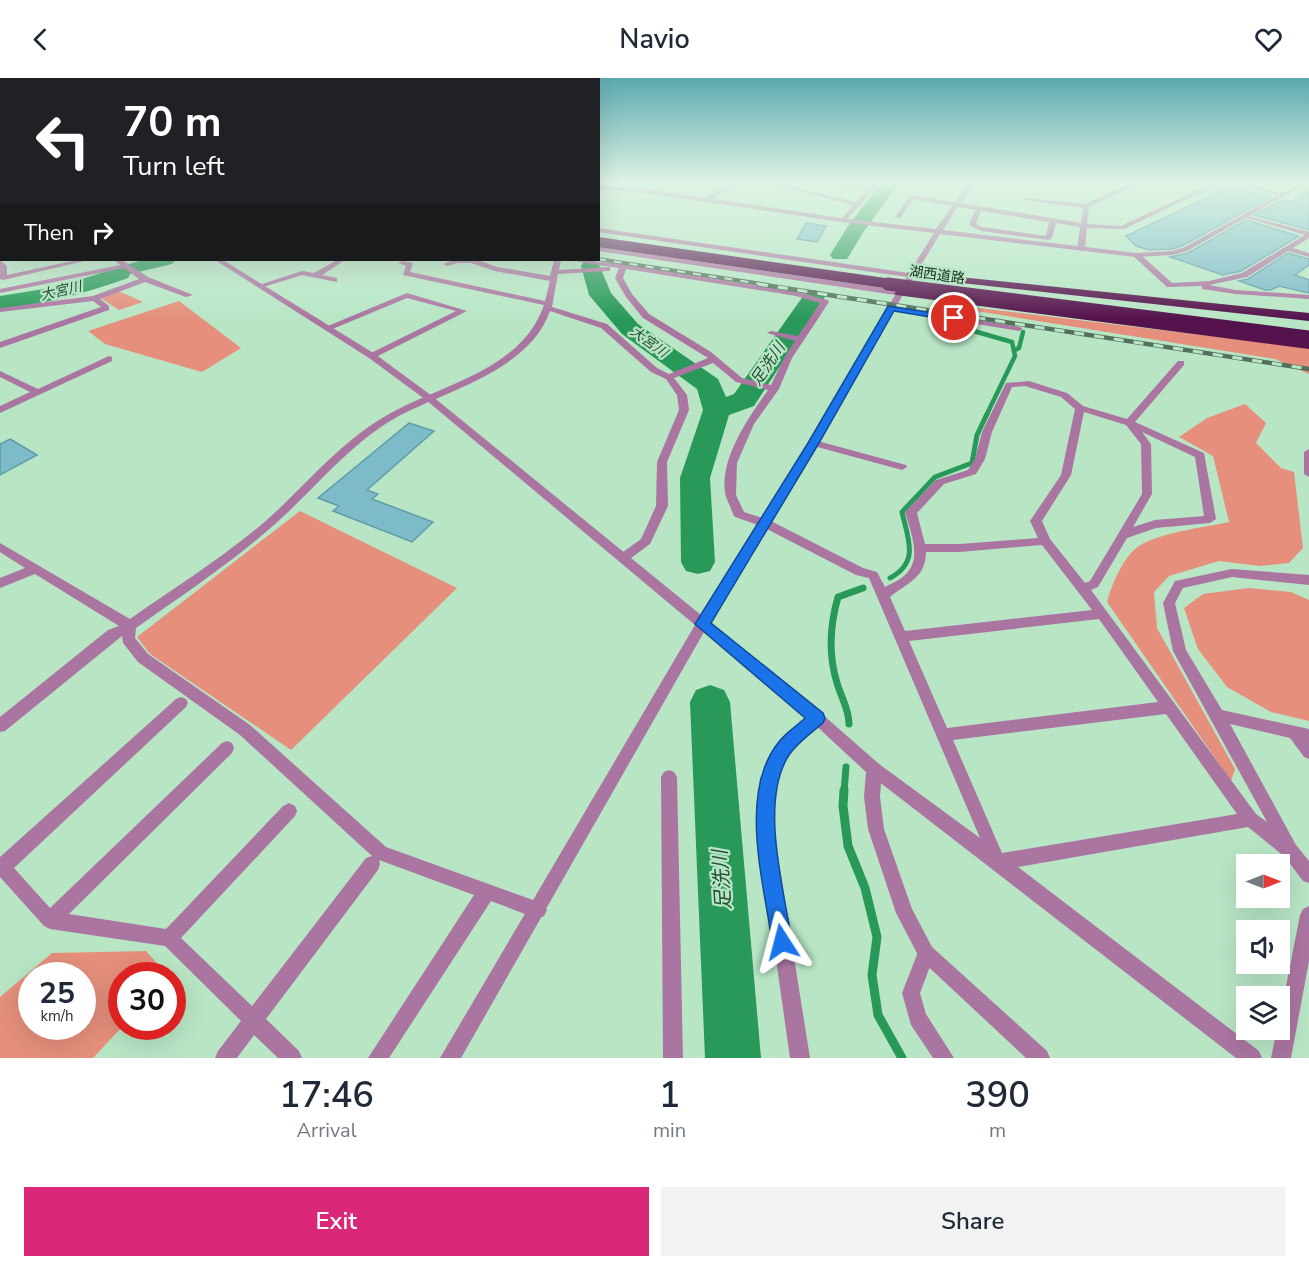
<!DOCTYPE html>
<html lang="en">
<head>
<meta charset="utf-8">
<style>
  body { margin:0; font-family:"Nunito Sans","Noto Sans JP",sans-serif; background:#f2f2f3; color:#1f2937; height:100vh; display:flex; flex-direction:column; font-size:22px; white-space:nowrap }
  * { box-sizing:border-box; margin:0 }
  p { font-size:20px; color:#747a83 }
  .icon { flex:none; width:33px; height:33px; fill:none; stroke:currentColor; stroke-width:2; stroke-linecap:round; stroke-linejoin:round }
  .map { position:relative; height:980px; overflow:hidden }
  .sheet { display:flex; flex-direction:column; background:#fff; flex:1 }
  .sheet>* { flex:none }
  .hud { position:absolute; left:0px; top:0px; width:600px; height:183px; box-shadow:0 6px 24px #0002; background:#202124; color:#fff; overflow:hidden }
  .needle { width:39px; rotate:90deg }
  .tools { position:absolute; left:1236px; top:776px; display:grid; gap:12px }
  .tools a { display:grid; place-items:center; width:54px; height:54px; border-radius:0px; background:#fff; box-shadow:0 6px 24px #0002; font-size:30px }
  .speed { position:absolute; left:18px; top:884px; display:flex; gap:12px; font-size:30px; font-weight:700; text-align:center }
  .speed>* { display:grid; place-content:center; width:78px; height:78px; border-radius:50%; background:#fff; box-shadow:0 6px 24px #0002; line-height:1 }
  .speed small { font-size:15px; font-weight:400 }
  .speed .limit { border:9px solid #d22; background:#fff; color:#111 }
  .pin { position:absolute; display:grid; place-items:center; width:51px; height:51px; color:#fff; margin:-26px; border:3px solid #fff; border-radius:50%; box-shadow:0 2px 6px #0007 }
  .me { position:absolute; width:66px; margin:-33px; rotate:351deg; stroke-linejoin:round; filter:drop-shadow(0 0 4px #0008) }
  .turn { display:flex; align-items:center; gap:21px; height:126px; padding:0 24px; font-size:27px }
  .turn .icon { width:78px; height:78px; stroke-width:2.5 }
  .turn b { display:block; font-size:42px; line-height:51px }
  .then { display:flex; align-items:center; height:57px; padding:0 24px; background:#0003; gap:12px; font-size:22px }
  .eta { display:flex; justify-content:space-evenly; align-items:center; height:102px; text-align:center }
  .eta b { font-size:36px; font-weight:600; line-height:42px }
  .action { display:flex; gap:12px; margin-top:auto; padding:12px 24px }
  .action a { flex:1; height:69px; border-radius:0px; background:#db2777; color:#fff; font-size:24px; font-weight:600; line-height:69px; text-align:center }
  .action a+a { background:#f2f2f3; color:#1f2937 }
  header { display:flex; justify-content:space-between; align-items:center; height:78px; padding:0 24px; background:#fff; font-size:27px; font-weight:600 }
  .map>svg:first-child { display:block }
  .green { fill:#e58f7c; fill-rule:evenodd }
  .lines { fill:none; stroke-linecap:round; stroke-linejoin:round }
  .stream-far3 { stroke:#289959; stroke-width:4.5 }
  .stream-far2 { stroke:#289959; stroke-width:5 }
  .stream-far1 { stroke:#289959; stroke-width:7 }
  .stream { stroke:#289959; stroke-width:9 }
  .river { fill:#289959; fill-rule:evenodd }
  .building { fill:#7ebbc9; stroke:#5f9caa; stroke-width:1.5 }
  .minor { fill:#ab75a1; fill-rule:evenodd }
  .tertiary { fill:#ab75a1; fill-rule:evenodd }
  .secondary { fill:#904285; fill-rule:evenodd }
  .motorway { fill:#55134d; fill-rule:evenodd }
  .rail-far1-casing { stroke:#54705c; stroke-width:4 }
  .rail-casing { stroke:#54705c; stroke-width:4.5 }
  .rail-far1 { stroke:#b8e6c5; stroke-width:2; stroke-dasharray:8; stroke-linecap:butt }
  .rail { stroke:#b8e6c5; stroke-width:3; stroke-dasharray:10; stroke-linecap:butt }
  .motorway-bridge-far1 { stroke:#55134d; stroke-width:10 }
  .motorway-bridge { stroke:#55134d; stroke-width:13 }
  .route { fill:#1a73e8; stroke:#114b97; stroke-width:1.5 }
  .labels { text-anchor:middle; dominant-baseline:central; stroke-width:4.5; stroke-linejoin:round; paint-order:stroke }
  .far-street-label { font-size:14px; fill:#223427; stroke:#b8e6c5 }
  .far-water-label { font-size:14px; font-style:italic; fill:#244f33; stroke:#b8e6c5 }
  .water-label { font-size:16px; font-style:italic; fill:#244f33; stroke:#b8e6c5 }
  .near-water-label { font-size:20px; font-style:italic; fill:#244f33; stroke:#b8e6c5 }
</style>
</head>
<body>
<header><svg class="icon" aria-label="back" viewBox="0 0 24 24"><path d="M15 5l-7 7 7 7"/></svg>Navio<svg class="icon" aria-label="heart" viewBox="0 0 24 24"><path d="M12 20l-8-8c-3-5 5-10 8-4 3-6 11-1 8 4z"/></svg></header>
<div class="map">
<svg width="1309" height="980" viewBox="0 0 1309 980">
  <rect width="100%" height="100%" fill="#b8e6c5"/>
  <!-- green -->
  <g class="green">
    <polygon points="119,213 143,224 119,232 102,221 104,217"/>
    <polygon points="179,223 241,270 202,294 105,266 88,253"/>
    <polygon points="963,228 1309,270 1309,296 1275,281 970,232"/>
    <path d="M1245,326L1266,345L1256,365L1281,390L1294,394L1303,470L1289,485L1260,488L1219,483L1169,498L1154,514L1157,550L1235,691L1231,703L1107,524C1112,506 1123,479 1139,468C1158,455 1206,449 1229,444L1213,378L1179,359L1207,340Z"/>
    <polygon points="300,433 457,510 291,672 150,576 137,559"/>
    <polygon points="1248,510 1291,514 1309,522 1309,643 1271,634 1227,609 1198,571 1184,530 1203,516"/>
    <path d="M146,873L167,897H122L123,948L93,980H0V919L52,875ZM32,897H82V948H32Z"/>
  </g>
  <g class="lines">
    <!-- stream-far3 -->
    <g class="stream-far3">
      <polyline points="963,245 970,252 1012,264 1015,278 986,338"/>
      <polyline points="1015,272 1019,270 1023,254"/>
    </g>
    <!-- stream-far2 -->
    <path class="stream-far2" d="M890,500C920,484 908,461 902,434L935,399L972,385L977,357L987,336"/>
    <!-- stream-far1 -->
    <g class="stream-far1">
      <path d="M849,646C849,631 841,619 837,605C828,576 830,547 838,519L863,510"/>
      <polyline points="844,714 846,689"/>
    </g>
    <!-- stream -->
    <polyline class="stream" points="844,712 843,728 848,768 865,810 877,859 872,897 878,937 902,980"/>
    <!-- river -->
    <g class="river">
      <polygon points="882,104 900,104 864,153 847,181 833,181 830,177 848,148"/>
      <path d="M142,182H175L172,186L130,196L128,200C86,215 44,226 0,232V218L56,209Z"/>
      <polygon points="591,182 598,184 611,215 638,246 718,301 726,319 734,316 806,214 814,212 822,214 825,219 754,328 729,337 710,400 715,484 710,493 698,496 686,493 681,484 680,400 703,332 697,311 622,256 589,217 581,188 584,184"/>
      <polygon points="710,607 724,612 730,624 761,980 705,980 690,624 696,612"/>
    </g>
  </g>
  <!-- building -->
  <g class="building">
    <polygon points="1231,108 1271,119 1182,168 1172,171 1149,172 1136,168 1126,158"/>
    <polygon points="1309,113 1309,152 1254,137 1282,122 1290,124"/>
    <polygon points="1246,142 1299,158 1241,193 1223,197 1170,179 1188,175"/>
    <polygon points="806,145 826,148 817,164 797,161"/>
    <polygon points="1288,175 1309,181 1309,187 1295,197 1309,202 1309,215 1279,208 1271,212 1265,212 1239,203 1248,201"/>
    <polygon points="409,345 434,353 367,412 378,416 372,421 433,444 412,464 333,433 339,428 318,420"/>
    <polygon points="10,361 37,377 0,397 0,366"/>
  </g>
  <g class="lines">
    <!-- minor -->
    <g class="minor">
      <rect x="0" y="104" width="2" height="3"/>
      <polygon points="740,104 748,104 725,113 710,122 705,121 721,111"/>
      <polygon points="782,104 791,104 785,107 855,124 866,113 831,104 842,104 869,110 874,104 880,104 861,126 861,128 858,129 844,144 841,142 853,127 776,107"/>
      <path d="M1134,104H1142L1089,129L1087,146L1121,148L1215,104H1223L1124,151L1087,150L1085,171L1081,173L1077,171L1080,149L1056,145L1052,160L1049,162L981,153L969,147L975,132L913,121L900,140L895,139L911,117L1081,145L1083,130L1024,122L1027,120L1085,126ZM981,133L1049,144L1046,158L982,149L976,146Z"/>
      <polygon points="1233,104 1242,104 1286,117 1283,119"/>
      <polygon points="1244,137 1309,154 1309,160 1293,170 1309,175 1309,179 1288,173 1247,199 1209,207 1236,212 1309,217 1309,221 1236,216 1202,211 1202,208 1167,209 1132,177 1139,175 1172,205 1209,203 1242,195 1305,157 1244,139"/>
      <polygon points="0,181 7,188 7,197 77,182 89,182 3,202 0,201"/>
      <polygon points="116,182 122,182 148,199 193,217 186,219 145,204 100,221 109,228 109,232 0,270 0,264 101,229 93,223 0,234 0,230 93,218 139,201 124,190 0,215 0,211 120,187 115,183"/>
      <polygon points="337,182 345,182 322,197 337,200 337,204 302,197 260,210 256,208 302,193 314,195"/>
      <path d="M453,182H478L497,189L550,198L554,182H561L559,192L610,189V193H607L558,196L552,229L607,246L657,290L669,296L708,280L643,240L626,219L615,200L619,190L579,184L576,182L623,186L797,214L828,222L829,224L792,280L779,311L754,346L737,385L736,417L744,434L769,442L863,490L877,494L885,509C892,505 900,502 905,497C923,481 910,453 905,434L936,402L968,392L975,381L982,354L1006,305L1029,303L1067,315L1083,328L1127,341L1178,283H1184V287L1135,344L1204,375L1216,441L1210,445L1156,450L1127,460L1098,509L1091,512L1256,736L1267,744L1173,573L1163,525L1175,503L1232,491L1309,497V507L1232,499L1183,510L1175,525L1186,572L1222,632L1309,651V681L1304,679L1290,660L1230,646L1296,767L1309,783V805L1303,803L1285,779L1248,749L1018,789L1259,973L1262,980H1236L869,696L866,691L869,686L874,684L879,686L980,760L869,500L856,497L761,448L735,439L733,436C731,430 728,424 726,419C717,383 749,339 768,312L736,304L713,285L674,300L687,317L689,332L667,384L668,428L650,466L627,483H619L617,480L619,477L641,461L656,428L657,384L679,332L677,317L666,301L651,294L601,250L550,233C529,293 447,312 397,339C349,366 315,411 274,447C231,485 183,517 136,550L135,560L148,576L250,647L386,769L544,826L547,832L544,838L538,841L491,823L389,980H368L474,817L379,782L380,786L378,792L266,941L299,973L302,980H278L254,957L237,980H215L218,973L241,943L165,868L50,851L44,848L0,799V779L176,621L181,619L186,621L188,625L186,629L14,790L50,830L222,665L227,663L232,665L234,670L232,675L69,836L166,851L283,728L289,725L295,728L297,733L295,738L181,860L252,928L366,780L372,778L240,657L138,584L123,565L122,558L5,653L0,654V639L108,552L119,548L35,496L0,510V500L25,490L0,474V465L130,541C177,508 226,478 269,440C308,405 342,362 389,336C442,306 522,292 544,227L403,197L406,188L398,185L402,183L413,185L410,194L545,223L550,203L495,193L471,185H458L447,188L443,186ZM626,191L796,218L820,225L798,258L771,253L767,255L795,263L784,280L771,307L742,300L711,274L649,236L632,216L623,200ZM1025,308L1061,319L1075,331L1061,397L1030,443L1038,460L960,466H925L917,435L944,406L976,396L985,381L992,354L1012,309ZM1084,334L1126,347L1141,366L1142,416L1090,503L1085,505L1050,461L1042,443L1071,397ZM1142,354L1195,379L1204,438L1155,442L1133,449L1152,416L1151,366ZM1042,467L1092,532L905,553L890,519C907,505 926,500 926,474H960ZM1099,541L1158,624L947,650L909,563ZM1166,636L1237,736L1002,775L953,662Z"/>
      <polygon points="407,215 467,233 372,281 368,278 369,276 456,233 407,220 330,252 323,250"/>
      <polygon points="888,228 1019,249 1023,251 1019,253 891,232 888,232"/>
      <polygon points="109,278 112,279 112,283 0,335 0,328 30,314 0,299 0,293 38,311"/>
      <polygon points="814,362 906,387 907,389 902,392 810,367 810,363"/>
      <polygon points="1309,371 1309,399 1304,396 1304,374"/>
      <polygon points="817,634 822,636 824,640 822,644 789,675 776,701 773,747 810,980 790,980 757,747 760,700 763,695 779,665 812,636"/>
      <polygon points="669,692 674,694 677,699 683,980 663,980 661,699 664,694"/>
      <polygon points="1309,828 1309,883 1291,980 1271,980 1277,951 1280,951 1280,939 1300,837 1303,831"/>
      <polygon points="926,866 932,869 935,875 920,915 926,936 954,980 933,980 911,947 902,915 920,869"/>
    </g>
    <!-- tertiary -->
    <g class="tertiary">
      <polygon points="970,104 976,104 958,128 943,152 1136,175 1172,173 1183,170 1302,104 1309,104 1187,173 1172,177 1136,179 940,156 904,215 819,365 710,544 822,636 879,686 882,691 880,719 884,751 912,831 932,869 1047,973 1050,980 1026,980 920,881 896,835 868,751 864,719 866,694 812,644 704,554 461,980 440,980 695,547 426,322 369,280 215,182 223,182 375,276 432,318 701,537 809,365 895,217 598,173 598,169 898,212 907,199 598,154 598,150 909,195 934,155 848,145 638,114 598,112 598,108 638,110 848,141 936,151"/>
      <rect x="0" y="117" width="2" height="4"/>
      <rect x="0" y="143" width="2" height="4"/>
    </g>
    <!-- secondary -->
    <rect class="secondary" x="0" y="130" width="2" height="4"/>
    <!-- motorway -->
    <g class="motorway">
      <polygon points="911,194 1309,235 1309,243 907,199 907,195"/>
      <polygon points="900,212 1309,263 1309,271 896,217 894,215"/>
    </g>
    <defs>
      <polyline id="rail-far1" points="598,181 768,207"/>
      <polyline id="rail" points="758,206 1309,291"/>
    </defs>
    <!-- rail-far1 casing -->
    <use href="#rail-far1" class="rail-far1-casing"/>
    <!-- rail casing -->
    <use href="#rail" class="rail-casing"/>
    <!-- rail-far1 -->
    <use href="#rail-far1" class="rail-far1"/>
    <!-- rail -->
    <use href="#rail" class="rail"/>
    <!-- motorway-bridge-far1 -->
    <polyline class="motorway-bridge-far1" points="598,164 899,207"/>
    <!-- motorway-bridge -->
    <polyline class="motorway-bridge" points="888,206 1309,259"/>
  </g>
  <!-- sky -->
  <linearGradient id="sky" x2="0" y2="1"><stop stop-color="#5ba9af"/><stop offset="0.43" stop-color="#dff4e5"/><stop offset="1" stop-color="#dff4e5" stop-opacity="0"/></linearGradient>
  <rect width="1309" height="241" fill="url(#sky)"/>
  <!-- route -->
  <path class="route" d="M888,228L954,238L959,240L954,243L894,233L819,365L711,545L823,635L825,640L823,645C812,654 797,665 789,677C759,723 784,812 792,864L789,871L782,874L775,871L772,864C764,805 738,716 778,665C785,655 797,648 805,640L695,546L808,365Z"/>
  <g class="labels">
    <!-- far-street labels -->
    <g class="far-street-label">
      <text transform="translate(937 197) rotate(8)">湖西道路</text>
    </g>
    <!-- far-water labels -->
    <g class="far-water-label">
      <text transform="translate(61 213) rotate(-13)">大宮川</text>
      <text transform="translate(649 264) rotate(36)">大宮川</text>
    </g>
    <!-- water labels -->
    <g class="water-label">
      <text transform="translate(768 286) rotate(-56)">足洗川</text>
    </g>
    <!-- near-water labels -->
    <g class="near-water-label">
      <text transform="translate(722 802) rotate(-94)">足洗川</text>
    </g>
  </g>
</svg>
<div class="tools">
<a><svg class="needle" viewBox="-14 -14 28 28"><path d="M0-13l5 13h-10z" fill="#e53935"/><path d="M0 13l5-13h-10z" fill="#747a83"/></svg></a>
<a><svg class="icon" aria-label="sound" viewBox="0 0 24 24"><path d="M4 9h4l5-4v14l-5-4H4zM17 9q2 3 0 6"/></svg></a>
<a><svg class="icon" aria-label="layers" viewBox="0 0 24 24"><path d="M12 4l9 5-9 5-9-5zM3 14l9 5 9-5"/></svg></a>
</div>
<div class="speed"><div>25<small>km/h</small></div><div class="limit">30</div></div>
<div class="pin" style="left:954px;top:240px;background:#d93025"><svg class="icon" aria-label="arrive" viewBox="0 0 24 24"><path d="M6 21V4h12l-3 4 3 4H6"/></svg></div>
<svg class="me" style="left:782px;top:864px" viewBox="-20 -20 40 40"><path d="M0-17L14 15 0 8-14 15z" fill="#1a73e8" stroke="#fff" stroke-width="4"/></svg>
<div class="hud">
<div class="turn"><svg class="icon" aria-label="left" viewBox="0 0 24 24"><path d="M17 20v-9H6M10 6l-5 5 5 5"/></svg><div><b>70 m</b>Turn left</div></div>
<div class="then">Then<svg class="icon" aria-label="right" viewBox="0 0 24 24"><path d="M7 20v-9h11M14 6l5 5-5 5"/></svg></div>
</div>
</div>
<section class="sheet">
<div class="eta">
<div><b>17:46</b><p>Arrival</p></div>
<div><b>1</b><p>min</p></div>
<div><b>390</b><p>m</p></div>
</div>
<div class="action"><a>Exit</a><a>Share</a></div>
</section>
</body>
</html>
